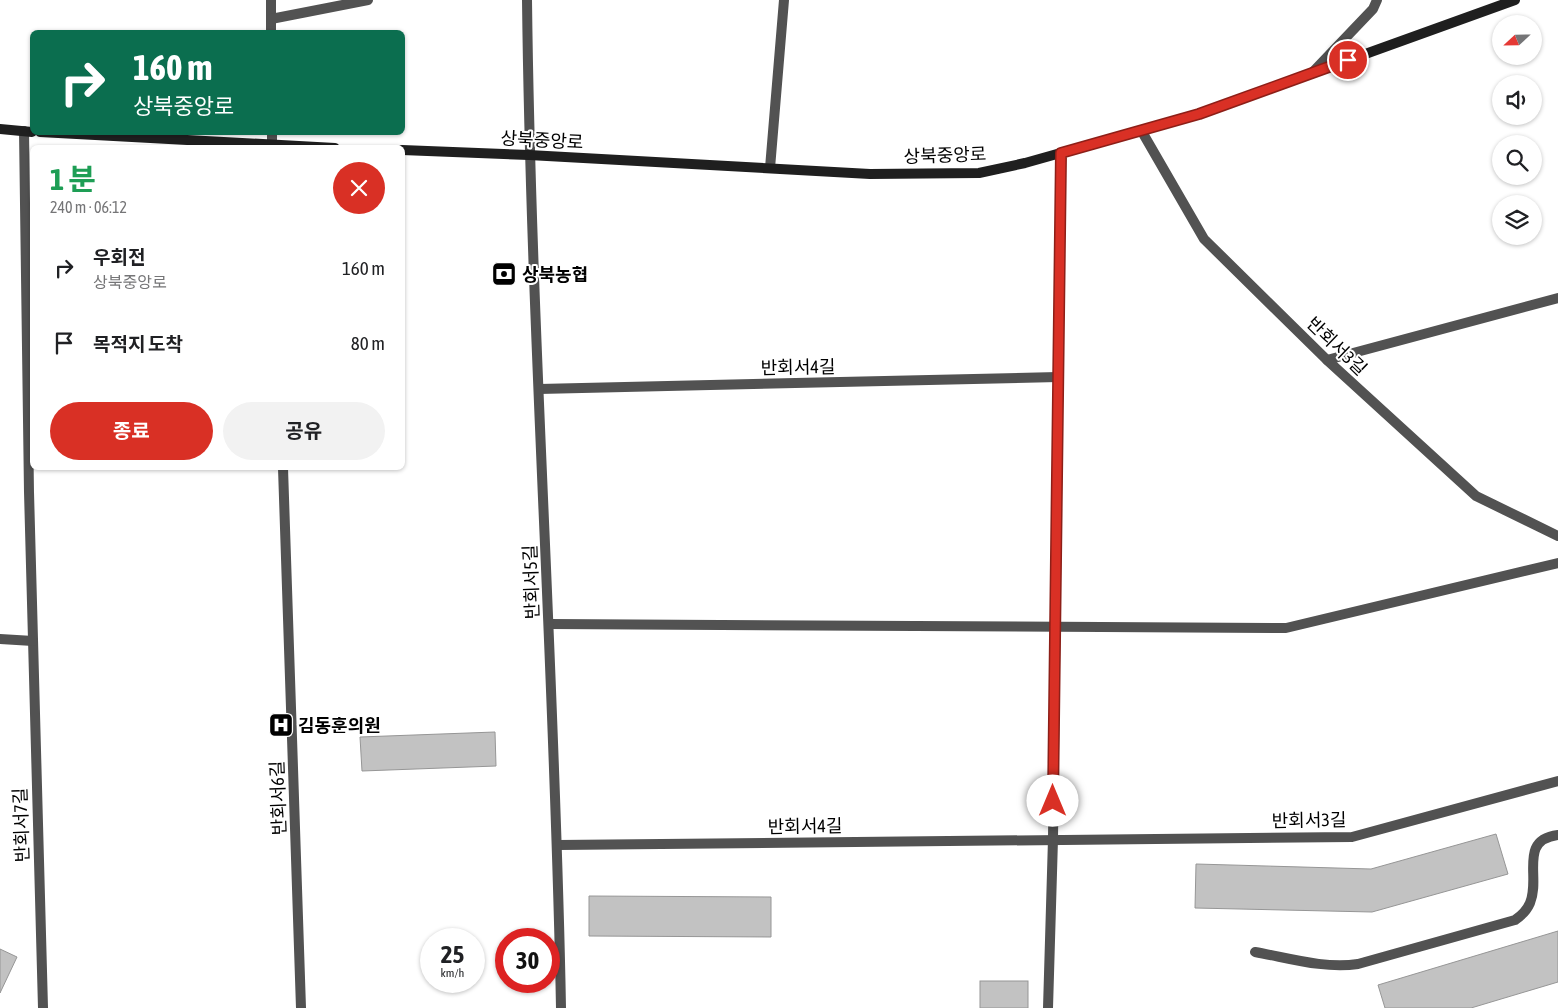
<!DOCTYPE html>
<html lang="ko">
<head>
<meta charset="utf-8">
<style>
  body { margin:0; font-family:"Asap Condensed","Noto Sans KR",sans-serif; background:#f2f2f2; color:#202124; height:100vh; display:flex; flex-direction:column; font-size:19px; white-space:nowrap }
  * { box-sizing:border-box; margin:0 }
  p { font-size:16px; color:#757577 }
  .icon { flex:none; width:28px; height:28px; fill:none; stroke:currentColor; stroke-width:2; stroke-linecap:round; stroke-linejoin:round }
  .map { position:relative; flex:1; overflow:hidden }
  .sheet { position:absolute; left:30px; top:145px; width:375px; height:325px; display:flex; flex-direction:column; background:#fff; border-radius:8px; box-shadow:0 1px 4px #0004 }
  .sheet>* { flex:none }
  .hud { position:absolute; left:30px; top:30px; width:375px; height:105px; border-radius:8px; box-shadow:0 1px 4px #0004; background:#0b6e4f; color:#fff; overflow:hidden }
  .needle { width:32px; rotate:248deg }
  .fabs { position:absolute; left:1492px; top:15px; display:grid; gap:10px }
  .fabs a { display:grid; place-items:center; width:50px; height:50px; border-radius:50%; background:#fff; box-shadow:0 1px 4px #0004; font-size:25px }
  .speed { position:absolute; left:420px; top:928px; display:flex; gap:10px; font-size:25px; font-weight:700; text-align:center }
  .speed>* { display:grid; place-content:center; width:65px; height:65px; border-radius:50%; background:#fff; box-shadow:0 1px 4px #0004; line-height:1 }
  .speed small { font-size:12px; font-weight:400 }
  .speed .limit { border:8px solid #d22; background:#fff; color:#111 }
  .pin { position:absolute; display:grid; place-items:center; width:42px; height:42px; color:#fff; margin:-21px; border:2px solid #fff; border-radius:50%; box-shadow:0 1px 5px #0007 }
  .me { position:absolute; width:55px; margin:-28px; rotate:0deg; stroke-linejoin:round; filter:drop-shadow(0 0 4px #0008) }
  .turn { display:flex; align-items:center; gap:18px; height:105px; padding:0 20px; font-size:22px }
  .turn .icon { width:65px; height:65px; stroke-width:2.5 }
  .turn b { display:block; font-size:35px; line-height:42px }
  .round { display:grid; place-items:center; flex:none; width:52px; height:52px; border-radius:26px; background:#f2f2f2 }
  .headline { display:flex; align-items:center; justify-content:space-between; height:85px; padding:0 20px }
  h1 { font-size:30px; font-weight:700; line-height:38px; color:#1e9e55 }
  .button { display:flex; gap:10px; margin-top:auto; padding:10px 20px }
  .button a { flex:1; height:58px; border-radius:30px; background:#d93025; color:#fff; font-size:20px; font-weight:700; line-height:58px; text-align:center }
  .button a+a { background:#f2f2f2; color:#202124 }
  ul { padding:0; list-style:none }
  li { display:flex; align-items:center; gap:15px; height:75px; padding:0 20px }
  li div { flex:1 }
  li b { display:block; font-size:19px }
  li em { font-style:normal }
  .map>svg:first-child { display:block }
  .building { fill:#c2c2c2; stroke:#969696 }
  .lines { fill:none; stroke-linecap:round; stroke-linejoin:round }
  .service { stroke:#525252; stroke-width:10 }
  .minor { stroke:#525252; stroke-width:10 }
  .tertiary { stroke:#525252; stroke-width:10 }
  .secondary { stroke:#1f1f1f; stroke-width:10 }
  .route-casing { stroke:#8d1f18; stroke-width:12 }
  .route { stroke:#d93025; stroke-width:9 }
  .labels { text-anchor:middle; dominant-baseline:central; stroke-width:4; stroke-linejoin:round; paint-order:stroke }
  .street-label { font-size:18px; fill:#000; stroke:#fff }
  .poi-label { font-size:18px; font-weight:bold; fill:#000; stroke:#fff; text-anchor:start }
</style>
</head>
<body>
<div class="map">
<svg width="1558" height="1008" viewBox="0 0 1558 1008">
  <rect width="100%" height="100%" fill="#fff"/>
  <!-- building -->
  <g class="building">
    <polygon points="495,732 496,766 362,771 360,737"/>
    <polygon points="1496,834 1508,874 1372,912 1195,908 1196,864 1371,869"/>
    <polygon points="589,896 771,897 771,937 589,936"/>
    <polygon points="1558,931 1558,982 1471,1008 1385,1008 1378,985"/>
    <polygon points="0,949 17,957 0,993"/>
    <rect x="980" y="981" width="48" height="27"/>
  </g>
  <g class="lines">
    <!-- service -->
    <g class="service">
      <polyline points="770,168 784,0"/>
      <polyline points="539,389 1058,377"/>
      <polyline points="549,624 1286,628 1558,563"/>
      <polyline points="558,845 1352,837 1558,781"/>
      <path d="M1255,952C1289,958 1324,969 1358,964L1515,920C1521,916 1527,910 1530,903C1541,877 1518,840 1558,835"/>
    </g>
    <!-- minor -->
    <g class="minor">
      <path d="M527,0C531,336 555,672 561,1008"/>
      <polyline points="1311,74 1373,9 1377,0"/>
      <polyline points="24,131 29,492 43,1008"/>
      <polyline points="1327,360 1558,298"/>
      <polyline points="0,639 33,641"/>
      <polyline points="1048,1008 1053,839 1061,153"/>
    </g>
    <!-- tertiary -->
    <g class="tertiary">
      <polyline points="271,0 271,32"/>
      <polyline points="271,19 368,0"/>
      <polyline points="1141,130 1204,239 1327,360 1476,496 1558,536"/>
      <polyline points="272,132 272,148"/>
      <polyline points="283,468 301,1008"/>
    </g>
    <!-- secondary -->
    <g class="secondary">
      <polyline points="0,129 32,132"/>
      <polyline points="40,132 335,148"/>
      <polyline points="402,150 529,155 870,174 979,173 1025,163 1199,114 1515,0"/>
    </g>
  </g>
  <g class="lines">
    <defs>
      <polyline id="route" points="1053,801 1061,153 1199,114 1348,60"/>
    </defs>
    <!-- route casing -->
    <use href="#route" class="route-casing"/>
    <!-- route -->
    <use href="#route" class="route"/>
  </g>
  <!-- icons -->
  <defs>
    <symbol id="bank-square" viewBox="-11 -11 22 22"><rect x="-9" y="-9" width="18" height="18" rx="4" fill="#000" stroke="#fff"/><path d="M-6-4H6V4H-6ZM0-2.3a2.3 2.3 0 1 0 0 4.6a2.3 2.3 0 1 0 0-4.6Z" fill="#fff"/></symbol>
    <symbol id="hospital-square" viewBox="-11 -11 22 22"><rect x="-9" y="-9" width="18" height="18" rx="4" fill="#000" stroke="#fff"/><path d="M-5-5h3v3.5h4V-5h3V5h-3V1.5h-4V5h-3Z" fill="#fff"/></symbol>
  </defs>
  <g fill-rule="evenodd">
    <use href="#bank-square" x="490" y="260" width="28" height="28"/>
    <use href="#hospital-square" x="267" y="711" width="28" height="28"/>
  </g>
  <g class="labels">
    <!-- street labels -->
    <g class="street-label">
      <text transform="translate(542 140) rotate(3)">상북중앙로</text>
      <text transform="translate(945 155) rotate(-2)">상북중앙로</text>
      <text transform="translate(1337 346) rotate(44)">반회서3길</text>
      <text transform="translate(798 367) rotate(-1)">반회서4길</text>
      <text transform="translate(531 582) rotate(-92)">반회서5길</text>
      <text transform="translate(278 798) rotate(-92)">반회서6길</text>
      <text transform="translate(1309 820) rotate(-1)">반회서3길</text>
      <text transform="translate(21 825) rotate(-92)">반회서7길</text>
      <text transform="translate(805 826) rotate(-1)">반회서4길</text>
    </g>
    <!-- poi labels -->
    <g class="poi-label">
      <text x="522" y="274">상북농협</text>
      <text x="298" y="725">김동훈의원</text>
    </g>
  </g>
</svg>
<div class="fabs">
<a><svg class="needle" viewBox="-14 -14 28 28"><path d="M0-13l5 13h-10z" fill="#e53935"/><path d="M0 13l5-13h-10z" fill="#757577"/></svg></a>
<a><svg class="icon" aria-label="sound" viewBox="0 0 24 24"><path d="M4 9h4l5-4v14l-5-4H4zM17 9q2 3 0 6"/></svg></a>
<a><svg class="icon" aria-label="search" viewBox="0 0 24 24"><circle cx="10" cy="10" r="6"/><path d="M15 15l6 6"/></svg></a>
<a><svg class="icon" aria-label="layers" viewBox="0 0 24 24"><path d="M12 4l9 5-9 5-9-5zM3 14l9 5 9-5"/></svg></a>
</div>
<div class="speed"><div>25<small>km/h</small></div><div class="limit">30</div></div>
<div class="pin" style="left:1348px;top:60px;background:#d93025"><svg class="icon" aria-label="arrive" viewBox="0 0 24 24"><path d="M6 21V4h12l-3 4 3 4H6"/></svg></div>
<svg class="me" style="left:1053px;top:801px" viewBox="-20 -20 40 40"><circle r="19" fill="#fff"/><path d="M0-13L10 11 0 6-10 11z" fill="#d93025"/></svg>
<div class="hud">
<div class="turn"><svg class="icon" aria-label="right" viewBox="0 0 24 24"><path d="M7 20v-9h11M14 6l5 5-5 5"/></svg><div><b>160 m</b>상북중앙로</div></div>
</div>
<section class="sheet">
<div class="headline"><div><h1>1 분</h1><p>240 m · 06:12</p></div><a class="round" style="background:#d93025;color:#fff"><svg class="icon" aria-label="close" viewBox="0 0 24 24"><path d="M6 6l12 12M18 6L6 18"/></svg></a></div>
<ul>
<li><svg class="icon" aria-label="right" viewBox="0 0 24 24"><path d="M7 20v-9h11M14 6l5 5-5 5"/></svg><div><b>우회전</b><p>상북중앙로</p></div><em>160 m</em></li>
<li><svg class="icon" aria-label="arrive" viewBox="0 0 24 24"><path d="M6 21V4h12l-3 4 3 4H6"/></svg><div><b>목적지 도착</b></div><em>80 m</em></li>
</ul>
<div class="button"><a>종료</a><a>공유</a></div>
</section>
</div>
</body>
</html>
